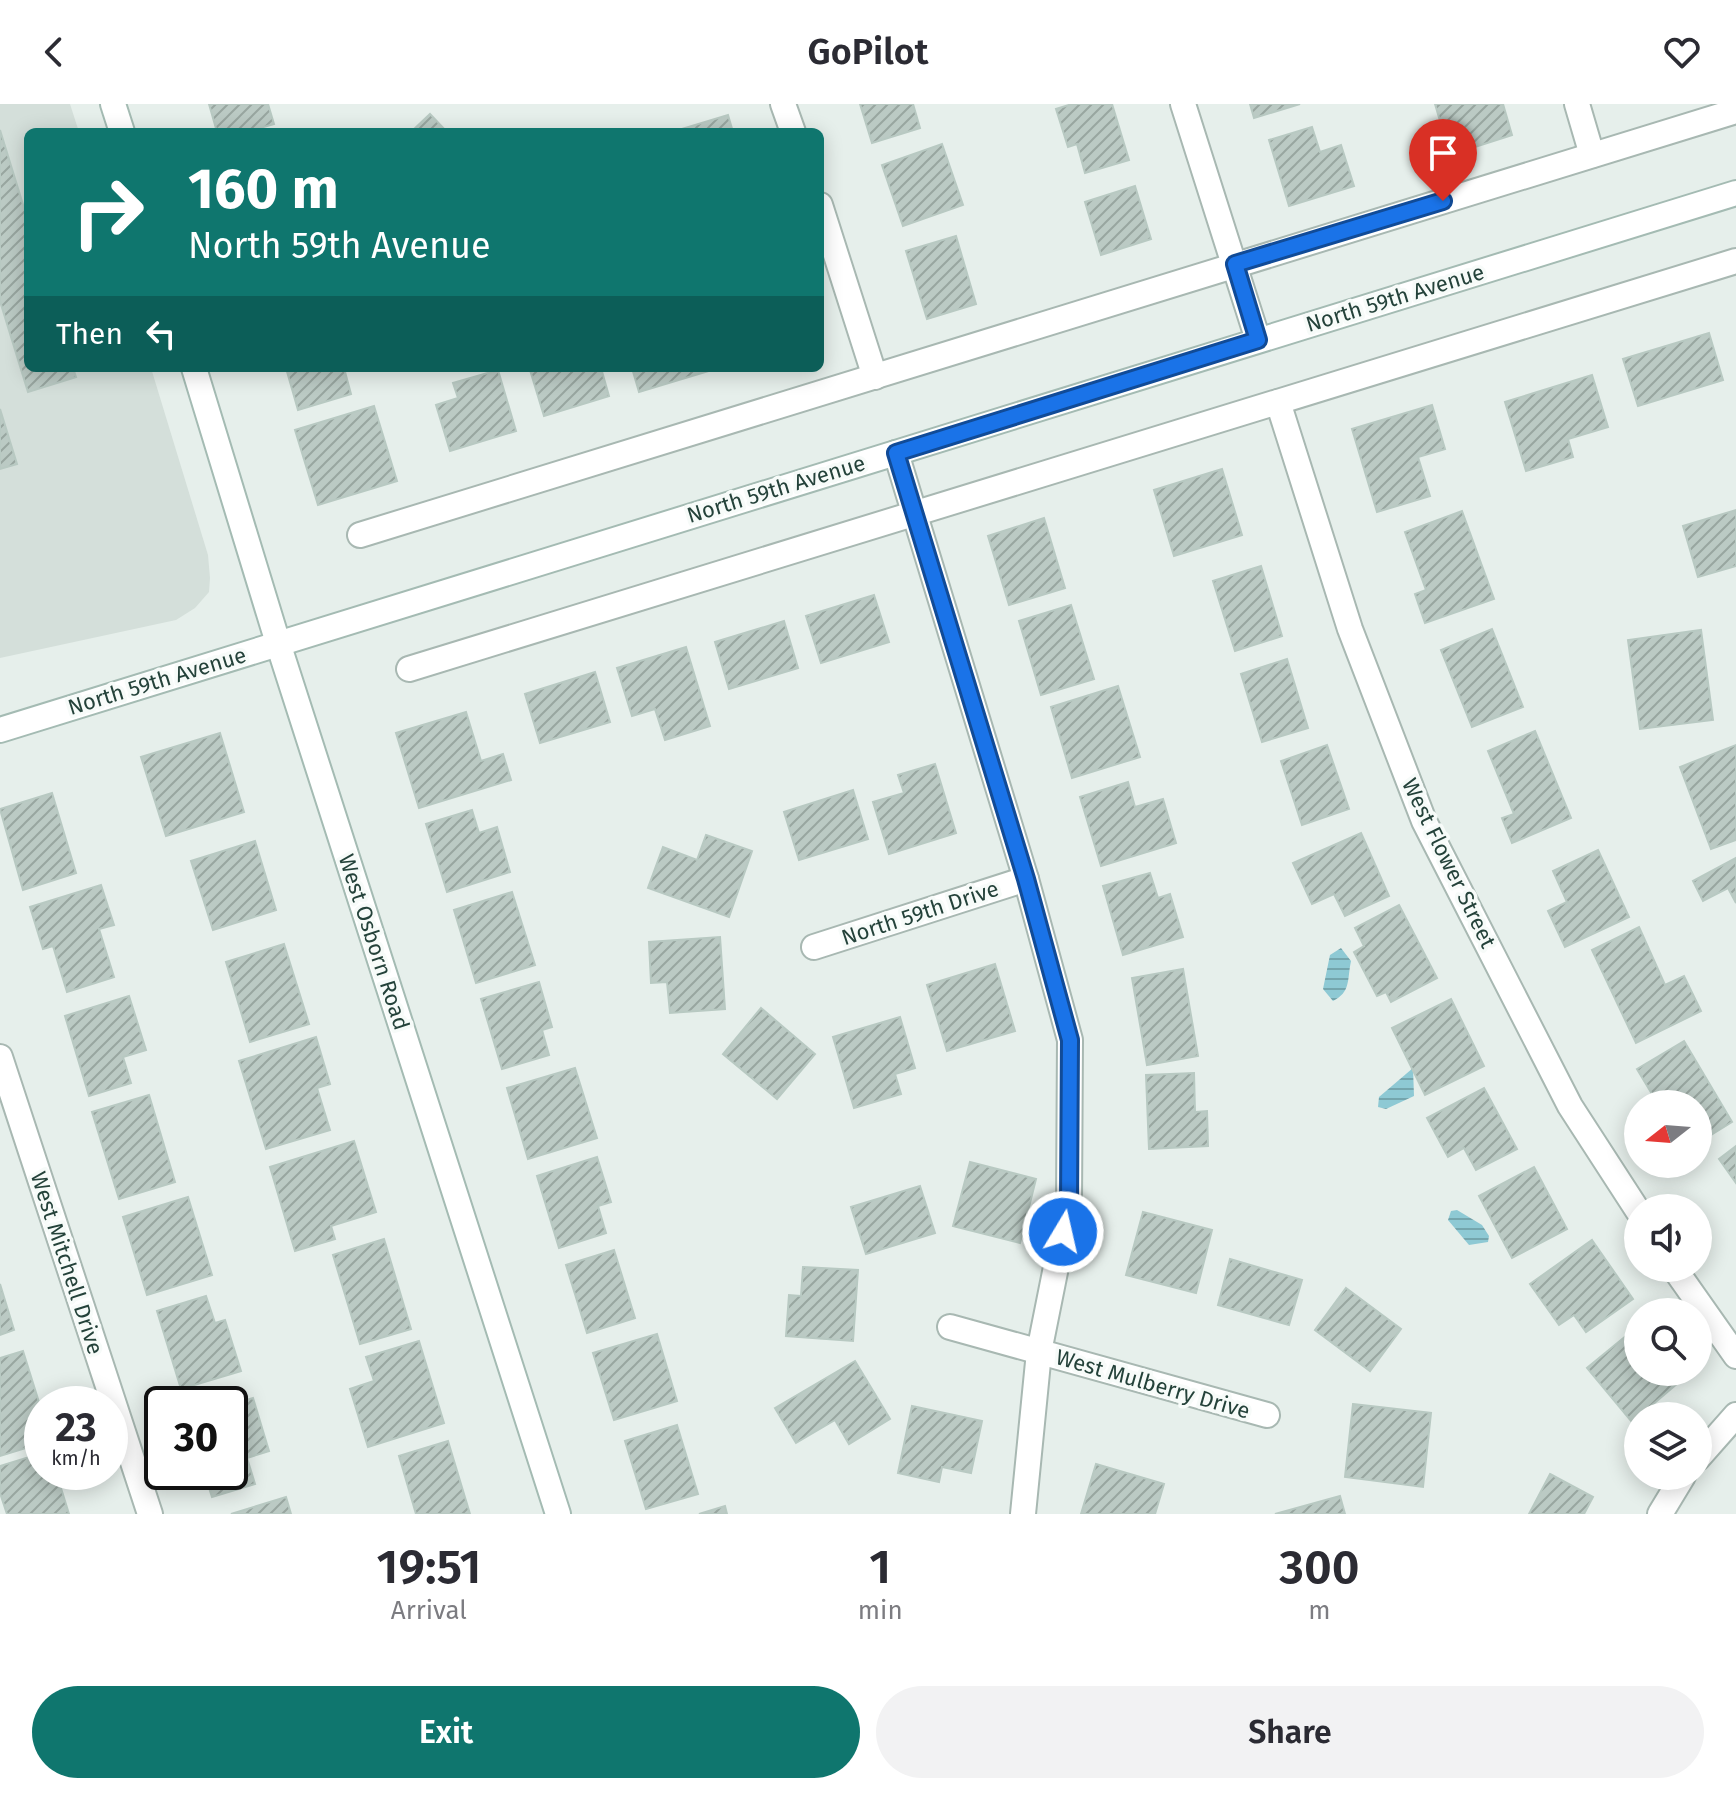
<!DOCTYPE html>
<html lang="en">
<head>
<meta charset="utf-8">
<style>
  body { margin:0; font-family:"Fira Sans",sans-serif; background:#f2f2f3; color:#2b2b33; height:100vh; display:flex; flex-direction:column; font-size:30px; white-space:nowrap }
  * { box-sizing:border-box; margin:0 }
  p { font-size:26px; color:#7c7c81 }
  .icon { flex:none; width:44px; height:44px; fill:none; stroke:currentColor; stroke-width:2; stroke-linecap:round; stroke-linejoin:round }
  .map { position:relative; height:1410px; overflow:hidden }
  .details { display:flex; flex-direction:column; background:#fff; flex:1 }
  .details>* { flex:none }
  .guide { position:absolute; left:24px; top:24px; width:800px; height:244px; border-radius:12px; box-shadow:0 4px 20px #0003; background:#0f766e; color:#fff; overflow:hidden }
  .needle { width:52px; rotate:253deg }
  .fabs { position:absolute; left:1624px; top:986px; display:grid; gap:16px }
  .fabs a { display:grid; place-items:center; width:88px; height:88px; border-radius:50%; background:#fff; box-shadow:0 4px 20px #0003; font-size:40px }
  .speed { position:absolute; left:24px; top:1282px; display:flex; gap:16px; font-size:40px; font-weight:700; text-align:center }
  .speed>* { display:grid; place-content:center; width:104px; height:104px; border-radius:50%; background:#fff; box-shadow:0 4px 20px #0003; line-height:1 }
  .speed small { font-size:20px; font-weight:400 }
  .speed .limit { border:4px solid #111; border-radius:12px; background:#fff; color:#111 }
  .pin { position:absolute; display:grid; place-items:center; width:68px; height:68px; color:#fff; margin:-82px -34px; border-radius:50% 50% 50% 0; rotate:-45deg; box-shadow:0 0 8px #0007 }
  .pin .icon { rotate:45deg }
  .me { position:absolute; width:88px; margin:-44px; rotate:9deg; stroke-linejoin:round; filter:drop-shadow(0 0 6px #0008) }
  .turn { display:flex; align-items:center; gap:28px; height:168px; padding:0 32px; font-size:36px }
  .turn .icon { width:104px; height:104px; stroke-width:2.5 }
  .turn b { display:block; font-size:56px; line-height:68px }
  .then { display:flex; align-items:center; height:76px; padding:0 32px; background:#0003; gap:16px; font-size:30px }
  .eta { display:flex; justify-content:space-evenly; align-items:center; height:136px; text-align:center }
  .eta b { font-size:48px; font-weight:600; line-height:56px }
  .cta { display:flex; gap:16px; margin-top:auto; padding:16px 32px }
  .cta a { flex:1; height:92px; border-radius:48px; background:#0f766e; color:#fff; font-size:32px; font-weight:600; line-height:92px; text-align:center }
  .cta a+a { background:#f2f2f3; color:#2b2b33 }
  header { display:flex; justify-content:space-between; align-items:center; height:104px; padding:0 32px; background:#fff; font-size:36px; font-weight:600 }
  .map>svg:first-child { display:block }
  .built { fill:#d4dfda }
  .water { fill:url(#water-rules) }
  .building { fill:url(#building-hatch); stroke:#b8c9c2; stroke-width:2 }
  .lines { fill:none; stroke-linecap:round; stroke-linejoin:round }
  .street-casing { stroke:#a8b8b2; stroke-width:28 }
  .secondary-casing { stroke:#a4bbb3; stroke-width:28 }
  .street { stroke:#fff; stroke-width:24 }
  .secondary { stroke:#fff; stroke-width:24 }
  .route-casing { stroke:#114b97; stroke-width:20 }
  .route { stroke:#1a73e8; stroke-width:14 }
  .labels { text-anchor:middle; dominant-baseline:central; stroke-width:7; stroke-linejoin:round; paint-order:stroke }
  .street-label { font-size:22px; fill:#24423a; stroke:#f7fbf9 }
</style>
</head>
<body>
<header><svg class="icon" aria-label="back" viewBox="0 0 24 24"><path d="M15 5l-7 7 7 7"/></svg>GoPilot<svg class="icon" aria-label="heart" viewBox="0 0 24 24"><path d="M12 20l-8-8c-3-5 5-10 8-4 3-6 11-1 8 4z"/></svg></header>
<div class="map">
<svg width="1736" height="1410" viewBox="0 0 1736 1410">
  <defs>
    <pattern id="water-rules" width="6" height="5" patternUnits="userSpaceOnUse" patternTransform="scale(2)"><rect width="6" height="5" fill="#8ec9d4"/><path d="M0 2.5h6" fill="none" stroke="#74a5ad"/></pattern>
    <pattern id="building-hatch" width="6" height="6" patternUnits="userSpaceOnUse" patternTransform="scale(2)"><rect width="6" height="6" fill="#bbcac4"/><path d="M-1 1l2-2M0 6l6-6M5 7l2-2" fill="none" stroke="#98a6a0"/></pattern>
  </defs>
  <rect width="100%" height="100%" fill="#e6efeb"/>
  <!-- built -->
  <polygon class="built" points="0,0 70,0 79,28 28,28 28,264 151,264 208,451 210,474 209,488 195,504 176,516 0,554"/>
  <!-- water -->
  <g class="water">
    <path d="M1341,844L1351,857C1347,876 1351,888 1333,897L1323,885L1330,851Z"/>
    <polygon points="1413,964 1414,992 1386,1005 1378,1003 1379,993"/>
    <polygon points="1457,1106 1482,1121 1489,1132 1488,1138 1469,1141 1448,1116 1451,1107"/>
  </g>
  <!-- building -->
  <g class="building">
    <polygon points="209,0 268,0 274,20 246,28 217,28"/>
    <polygon points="860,0 913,0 920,24 872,39"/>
    <polygon points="1072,0 1112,0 1129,56 1085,69 1077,40 1068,43 1056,5"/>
    <polygon points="1250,0 1300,0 1254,14"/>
    <polygon points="1435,0 1503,0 1512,31 1450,51"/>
    <polygon points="430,10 447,28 411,28"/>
    <polygon points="728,11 733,28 672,28"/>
    <polygon points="1312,23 1320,48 1341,41 1354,82 1289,102 1269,36"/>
    <polygon points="0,26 28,117 28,264 73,264 76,273 28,288 0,197"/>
    <polygon points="942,40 963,101 903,122 882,61"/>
    <polygon points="1135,82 1151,135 1101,151 1085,98"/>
    <polygon points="956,132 976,200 927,215 906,147"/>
    <polygon points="1709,229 1723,276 1638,302 1623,255"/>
    <polygon points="286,264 344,264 351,290 298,306"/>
    <polygon points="537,264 601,264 609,292 544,312 530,266"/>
    <polygon points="632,264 712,264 712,266 639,288"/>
    <polygon points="498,266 516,327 450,347 436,301 458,294 453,279"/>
    <polygon points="1592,271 1608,323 1568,335 1573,353 1526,367 1505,298"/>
    <polygon points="1432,301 1445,345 1418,353 1430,392 1377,408 1352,325"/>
    <polygon points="374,302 397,377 318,401 295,326"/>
    <polygon points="0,305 17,360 0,365"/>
    <polygon points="1222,365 1242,431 1174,452 1154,386"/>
    <polygon points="1736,406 1736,462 1698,473 1683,422"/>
    <polygon points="1462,407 1494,495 1425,519 1415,490 1426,486 1405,428"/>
    <polygon points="1044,414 1065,484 1009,501 988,432"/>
    <polygon points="1261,462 1282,532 1235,547 1213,477"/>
    <polygon points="874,491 889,538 821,559 806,512"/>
    <polygon points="1071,501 1094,575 1041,591 1019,517"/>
    <polygon points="784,517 798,564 729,585 715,538"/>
    <polygon points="1492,525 1523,603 1472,623 1441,546"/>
    <polygon points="1701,526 1713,616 1640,625 1628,536"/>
    <polygon points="686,543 710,622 665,636 655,605 632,612 617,564"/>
    <polygon points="1287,555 1308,624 1262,638 1241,570"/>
    <polygon points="595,568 610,618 540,639 525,590"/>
    <polygon points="1118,582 1140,653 1072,674 1051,603"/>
    <polygon points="466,608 481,657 503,650 511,676 419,704 396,629"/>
    <polygon points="1535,627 1571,714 1512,739 1502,714 1514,710 1488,647"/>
    <polygon points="220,629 244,708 166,732 141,653"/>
    <polygon points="1327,641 1349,705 1302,721 1281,657"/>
    <polygon points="1736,641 1736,736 1711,745 1680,663"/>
    <polygon points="935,660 956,729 889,750 873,698 904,689 898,671"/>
    <polygon points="1128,678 1135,703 1163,695 1176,739 1101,762 1080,693"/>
    <polygon points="853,686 868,735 799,756 784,708"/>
    <polygon points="52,689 76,769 23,786 0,705"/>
    <polygon points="472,706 479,729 497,723 510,768 447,788 426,720"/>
    <polygon points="1361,729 1389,792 1345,812 1334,790 1312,800 1293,759"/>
    <polygon points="706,731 752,747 729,813 648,784 663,743 697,756"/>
    <polygon points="255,737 276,806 213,826 191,757"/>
    <polygon points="1598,746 1629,813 1565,843 1548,807 1567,798 1553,767"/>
    <polygon points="1736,754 1736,799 1728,784 1703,797 1693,777"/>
    <polygon points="1150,769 1158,794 1170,790 1183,833 1123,851 1103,782"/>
    <polygon points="101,781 114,821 99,825 114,873 67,888 53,842 43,845 30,803"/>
    <polygon points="512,788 535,861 476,879 454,806"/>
    <polygon points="1399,801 1437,874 1391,898 1386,888 1377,892 1354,848 1364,842 1355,824"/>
    <polygon points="1639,823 1665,881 1684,872 1701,907 1636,939 1592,846"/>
    <polygon points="720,833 725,905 670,909 667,878 651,879 649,838"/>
    <polygon points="284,840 309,920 250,938 226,858"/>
    <polygon points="995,860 1015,927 947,947 927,881"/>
    <polygon points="1183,865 1198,952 1147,961 1132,874"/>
    <polygon points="539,878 552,923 542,926 549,951 502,965 481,895"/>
    <polygon points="129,892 146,946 123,953 131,979 89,992 65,912"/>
    <polygon points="1451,895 1484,962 1425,991 1392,924"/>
    <polygon points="761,904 815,950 777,995 723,950"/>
    <polygon points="900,913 915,964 895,970 901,990 854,1004 833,933"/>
    <polygon points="316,933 330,980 317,984 330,1026 266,1045 239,957"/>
    <polygon points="1684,937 1732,1018 1698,1039 1698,1000 1658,1000 1637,965"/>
    <polygon points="575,964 597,1034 528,1055 507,984"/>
    <polygon points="1194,969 1195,1008 1207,1007 1208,1042 1149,1045 1146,971"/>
    <polygon points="1484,984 1517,1045 1476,1066 1464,1044 1448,1053 1427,1014"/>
    <polygon points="149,991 175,1078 119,1095 92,1008"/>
    <polygon points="354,1037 376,1108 331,1122 335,1135 295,1147 270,1063"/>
    <polygon points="1736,1042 1736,1079 1719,1055"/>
    <polygon points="597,1053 611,1098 598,1102 606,1129 559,1144 537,1072"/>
    <polygon points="970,1058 1036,1075 1020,1139 953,1122"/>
    <polygon points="1534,1063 1567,1125 1512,1154 1479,1092"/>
    <polygon points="920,1082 935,1129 866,1150 851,1103"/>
    <polygon points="188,1093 212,1171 147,1191 123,1113"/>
    <polygon points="1143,1108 1212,1126 1196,1189 1126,1171"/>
    <polygon points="384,1135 411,1225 360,1240 333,1151"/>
    <polygon points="1592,1136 1633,1195 1586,1228 1574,1211 1559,1221 1530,1180"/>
    <polygon points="614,1146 635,1214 587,1229 566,1161"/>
    <polygon points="1230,1155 1302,1176 1289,1221 1218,1201"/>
    <polygon points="803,1163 858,1166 853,1237 786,1232 789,1191 801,1192"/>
    <polygon points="0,1180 14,1226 0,1231"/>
    <polygon points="1346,1184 1401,1225 1370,1267 1315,1226"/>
    <polygon points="206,1192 215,1219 225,1216 241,1267 181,1285 157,1207"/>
    <polygon points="1638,1222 1638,1268 1679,1268 1684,1274 1632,1318 1587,1264"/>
    <polygon points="657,1230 677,1297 614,1316 593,1249"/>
    <polygon points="419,1237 444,1319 368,1343 350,1285 374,1277 366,1253"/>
    <polygon points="23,1247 42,1308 42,1339 0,1352 0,1254"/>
    <polygon points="855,1257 890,1315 849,1340 835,1316 796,1339 775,1304"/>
    <polygon points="253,1294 269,1347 247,1354 255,1380 212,1393 204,1368 230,1368 230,1301"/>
    <polygon points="1353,1300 1431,1309 1423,1383 1345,1373"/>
    <polygon points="912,1302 982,1317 971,1369 942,1363 939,1378 898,1369"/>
    <polygon points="677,1321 698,1390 646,1405 625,1337"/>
    <polygon points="448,1337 470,1410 416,1410 399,1352"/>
    <polygon points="42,1349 42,1368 56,1368 69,1410 7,1410 0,1389 0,1362"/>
    <polygon points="1096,1360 1164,1380 1155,1410 1081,1410"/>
    <polygon points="1550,1370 1593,1393 1584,1410 1529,1410"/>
    <polygon points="1340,1392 1345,1410 1275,1410"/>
    <polygon points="286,1393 291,1410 231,1410"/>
    <polygon points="725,1402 727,1410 699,1410"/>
  </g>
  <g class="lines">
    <defs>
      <g id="street">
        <polyline points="783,0 793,28"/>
        <polyline points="1183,0 1258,236"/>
        <polyline points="1577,0 1592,51"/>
        <polyline points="820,101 875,273"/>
        <polyline points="1278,298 1350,525 1424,717 1570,1002 1638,1107"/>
        <polyline points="896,349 1026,775 1070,936 1069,1098 1039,1248 1023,1410"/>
        <polyline points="360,431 1736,7"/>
        <polyline points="409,565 1736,157"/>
        <polyline points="814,843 1026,775"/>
        <polyline points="0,953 150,1410"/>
        <polyline points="1674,1164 1736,1252"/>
        <polyline points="950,1223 1267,1311"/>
        <polyline points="1698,1354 1736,1311"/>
        <polyline points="1660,1410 1683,1372"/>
      </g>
      <g id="secondary">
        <polyline points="113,0 122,28"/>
        <polyline points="194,264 278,539 558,1410"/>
        <polyline points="0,626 1736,89"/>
      </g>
    </defs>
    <!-- street casing -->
    <use href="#street" class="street-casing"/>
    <!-- secondary casing -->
    <use href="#secondary" class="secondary-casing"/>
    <!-- street -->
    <use href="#street" class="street"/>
    <!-- secondary -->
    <use href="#secondary" class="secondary"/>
  </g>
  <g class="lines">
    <defs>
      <polyline id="route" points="1063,1128 1069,1098 1070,936 1026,775 896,349 1258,236 1235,160 1443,97"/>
    </defs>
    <!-- route casing -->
    <use href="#route" class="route-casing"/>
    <!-- route -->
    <use href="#route" class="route"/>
  </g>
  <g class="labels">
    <!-- street labels -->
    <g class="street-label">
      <text transform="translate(1395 194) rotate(-17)">North 59th Avenue</text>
      <text transform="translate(776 385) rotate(-17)">North 59th Avenue</text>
      <text transform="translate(157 577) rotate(-17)">North 59th Avenue</text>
      <text transform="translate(1449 759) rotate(64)">West Flower Street</text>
      <text transform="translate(920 809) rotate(-18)">North 59th Drive</text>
      <text transform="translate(374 838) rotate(72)">West Osborn Road</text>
      <text transform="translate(67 1159) rotate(72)">West Mitchell Drive</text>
      <text transform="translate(1153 1280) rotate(16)">West Mulberry Drive</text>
    </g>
  </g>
</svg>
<div class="fabs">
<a><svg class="needle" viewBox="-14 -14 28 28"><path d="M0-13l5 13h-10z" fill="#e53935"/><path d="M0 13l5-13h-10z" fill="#7c7c81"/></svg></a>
<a><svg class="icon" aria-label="sound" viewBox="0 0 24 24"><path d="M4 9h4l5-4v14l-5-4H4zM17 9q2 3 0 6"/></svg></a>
<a><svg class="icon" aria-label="search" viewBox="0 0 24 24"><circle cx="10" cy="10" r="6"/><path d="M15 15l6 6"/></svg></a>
<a><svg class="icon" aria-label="layers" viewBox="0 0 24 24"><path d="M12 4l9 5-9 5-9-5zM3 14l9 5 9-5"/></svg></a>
</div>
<div class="speed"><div>23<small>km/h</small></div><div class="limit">30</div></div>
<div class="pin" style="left:1443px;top:97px;background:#d93025"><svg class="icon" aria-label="arrive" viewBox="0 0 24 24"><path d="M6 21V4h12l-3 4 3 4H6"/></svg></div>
<svg class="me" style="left:1063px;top:1128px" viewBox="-20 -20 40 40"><circle r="17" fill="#1a73e8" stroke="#fff" stroke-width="3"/><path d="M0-11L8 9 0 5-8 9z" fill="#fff"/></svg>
<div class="guide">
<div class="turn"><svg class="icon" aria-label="right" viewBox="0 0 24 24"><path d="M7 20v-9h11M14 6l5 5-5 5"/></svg><div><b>160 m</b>North 59th Avenue</div></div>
<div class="then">Then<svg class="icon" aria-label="left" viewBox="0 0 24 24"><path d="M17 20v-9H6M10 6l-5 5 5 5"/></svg></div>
</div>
</div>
<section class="details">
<div class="eta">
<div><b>19:51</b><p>Arrival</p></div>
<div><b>1</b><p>min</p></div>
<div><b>300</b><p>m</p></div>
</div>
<div class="cta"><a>Exit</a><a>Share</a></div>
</section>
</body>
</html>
